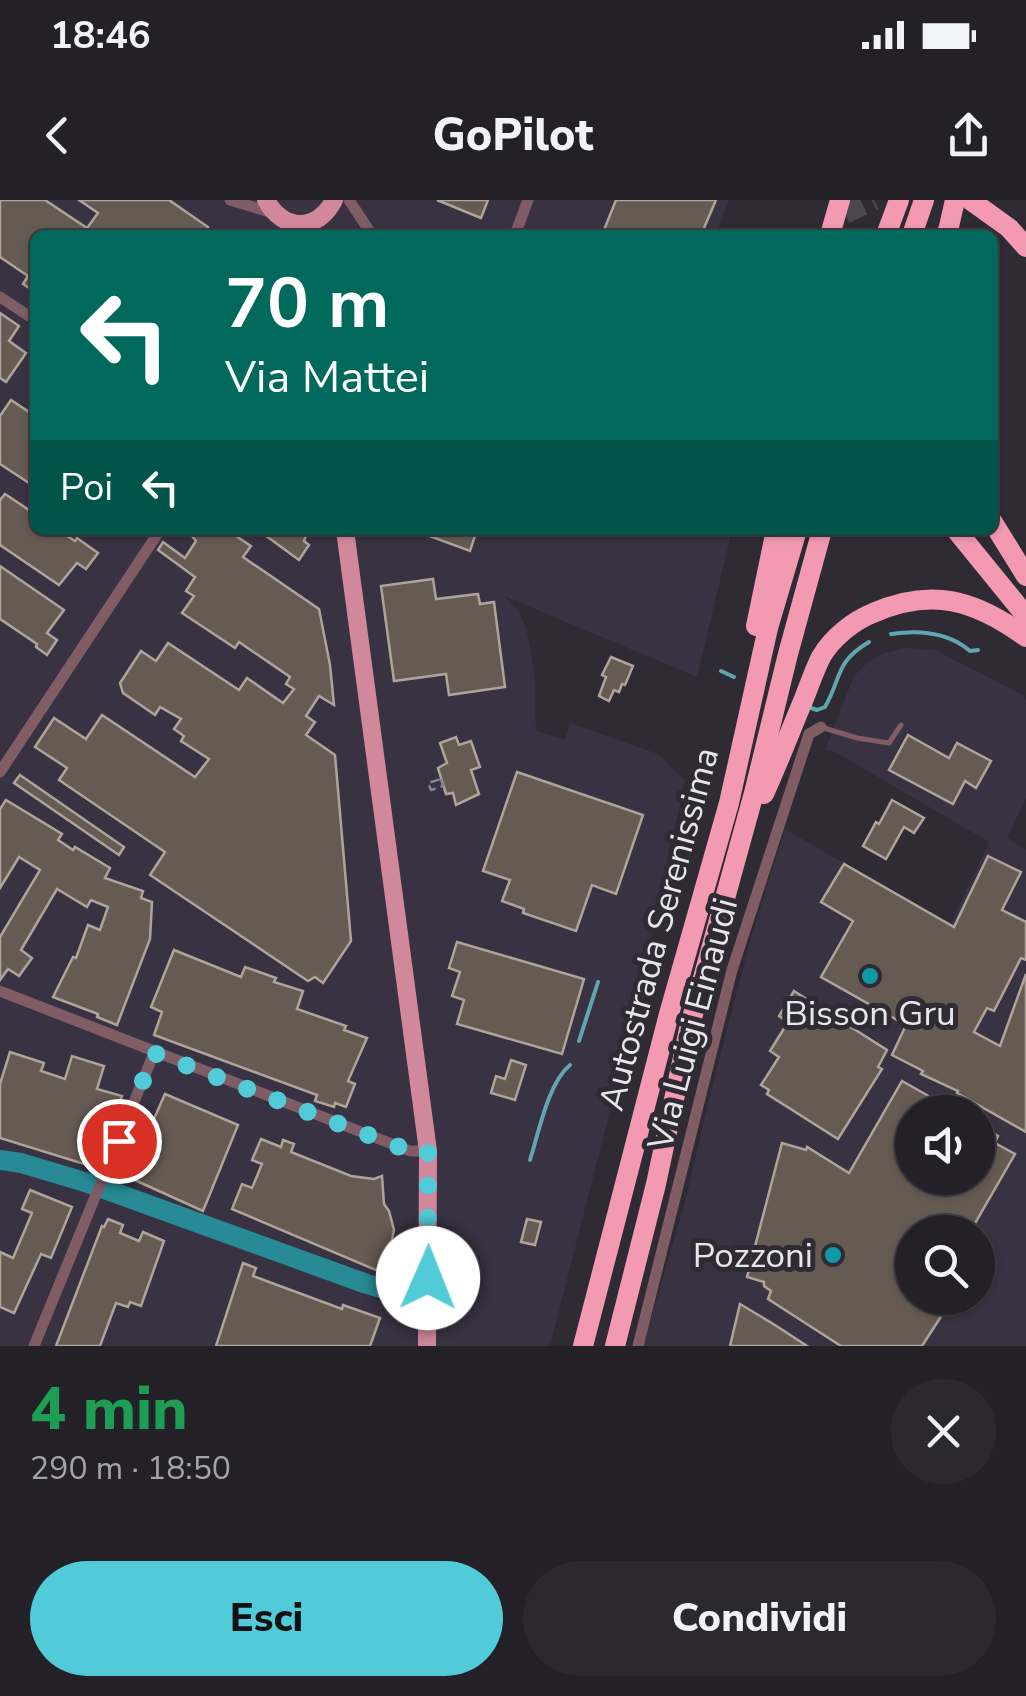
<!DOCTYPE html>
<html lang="it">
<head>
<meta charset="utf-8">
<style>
  body { margin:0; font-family:"Nunito Sans",sans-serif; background:#2b2830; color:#f1f3f6; height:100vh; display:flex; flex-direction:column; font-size:38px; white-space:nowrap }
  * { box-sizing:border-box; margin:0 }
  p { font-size:32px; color:#a3a3a8 }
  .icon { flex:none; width:55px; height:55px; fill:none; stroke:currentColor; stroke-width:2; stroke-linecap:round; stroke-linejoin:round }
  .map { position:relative; height:1146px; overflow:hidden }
  .side { display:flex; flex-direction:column; background:#232028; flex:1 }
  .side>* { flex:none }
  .top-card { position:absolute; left:30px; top:30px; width:968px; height:305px; border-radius:15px; box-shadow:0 2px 8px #0004,0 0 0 2px #403e45; background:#00695c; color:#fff; overflow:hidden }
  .controls { position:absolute; left:895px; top:895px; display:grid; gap:20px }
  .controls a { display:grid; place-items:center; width:100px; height:100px; border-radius:50%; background:#232028; box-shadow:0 2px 8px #0004,0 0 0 2px #403e45; font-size:50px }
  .pin { position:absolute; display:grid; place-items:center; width:85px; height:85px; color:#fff; margin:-42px; border:5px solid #fff; border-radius:50%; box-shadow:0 2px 10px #0007 }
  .me { position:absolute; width:110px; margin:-55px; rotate:1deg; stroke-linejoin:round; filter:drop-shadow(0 0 8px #0008) }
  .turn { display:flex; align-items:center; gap:35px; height:210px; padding:0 30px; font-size:45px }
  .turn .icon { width:130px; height:130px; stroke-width:2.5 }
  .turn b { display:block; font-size:70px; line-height:85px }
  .then { display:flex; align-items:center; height:95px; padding:0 30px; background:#0003; gap:20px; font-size:38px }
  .round { display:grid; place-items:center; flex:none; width:105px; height:105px; border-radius:52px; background:#2b2830 }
  .headline { display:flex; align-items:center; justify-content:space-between; height:170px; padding:0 30px }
  h1 { font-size:60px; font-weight:800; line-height:75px; color:#1e9e55 }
  .cta { display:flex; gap:20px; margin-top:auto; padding:20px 30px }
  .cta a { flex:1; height:115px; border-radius:60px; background:#52cbd8; color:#111; font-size:40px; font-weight:800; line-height:115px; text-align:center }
  .cta a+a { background:#2b2830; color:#f1f3f6 }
  .status { display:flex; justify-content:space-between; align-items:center; height:70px; padding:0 50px; background:#232028; direction:ltr }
  .status svg { height:28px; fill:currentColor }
  header { display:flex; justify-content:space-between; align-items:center; height:130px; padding:0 30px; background:#232028; font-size:45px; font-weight:800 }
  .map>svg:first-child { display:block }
  .built { fill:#383242; fill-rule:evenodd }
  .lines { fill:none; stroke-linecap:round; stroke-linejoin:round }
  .stream { stroke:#61a6af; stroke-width:4 }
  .river { stroke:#278a94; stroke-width:20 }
  .building { fill:#665b53; stroke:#afa39a; stroke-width:2.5 }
  .motorway-tunnel { stroke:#4b4751; stroke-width:20; stroke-dasharray:20 10; stroke-linecap:butt }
  .path { stroke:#87848d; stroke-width:2.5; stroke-dasharray:10 5; stroke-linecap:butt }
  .service { stroke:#805c65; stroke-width:5 }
  .minor { stroke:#805c65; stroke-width:11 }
  .primary { stroke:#d2889b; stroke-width:18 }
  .motorway { stroke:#f399b1; stroke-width:20 }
  .route { stroke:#52cbd8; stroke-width:18; stroke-dasharray:0 32.4 }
  .culture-dot { fill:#0f9aa8; stroke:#2f2b35; stroke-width:4 }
  .labels { text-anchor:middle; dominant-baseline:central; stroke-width:10; stroke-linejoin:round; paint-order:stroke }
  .street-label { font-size:35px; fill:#e8e6ed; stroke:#2f2b35 }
  .poi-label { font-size:35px; fill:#e8e6ed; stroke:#2f2b35 }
</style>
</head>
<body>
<div class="status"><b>18:46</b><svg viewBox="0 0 49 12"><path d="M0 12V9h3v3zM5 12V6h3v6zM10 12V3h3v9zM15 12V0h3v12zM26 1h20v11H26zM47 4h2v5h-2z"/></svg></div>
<header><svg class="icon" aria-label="back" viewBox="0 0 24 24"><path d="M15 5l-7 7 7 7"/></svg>GoPilot<svg class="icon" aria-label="share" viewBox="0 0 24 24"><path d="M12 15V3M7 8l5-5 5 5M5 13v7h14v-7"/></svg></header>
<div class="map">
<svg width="1026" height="1146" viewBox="0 0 1026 1146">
  <rect width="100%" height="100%" fill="#2f2b35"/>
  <!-- built -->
  <g class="built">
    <polygon points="0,0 729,0 716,35 35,35 35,330 732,330 697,477 504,396 518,410 526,428 534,468 536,531 565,540 570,523 658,554 685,580 641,789 550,1146 0,1146"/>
    <path d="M906,448L935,450L1023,495L1026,500V598L1007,638L1026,650V1146H643L685,1002L712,887L752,734L785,629L950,725L989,642L837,553L825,550L854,476L867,463L884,453ZM912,912H978V978H912ZM912,1032H978V1098H912Z"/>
  </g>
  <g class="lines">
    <!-- stream -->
    <g class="stream">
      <path d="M891,434C919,430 949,433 970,451L978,450"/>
      <polyline points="721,471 734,477"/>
      <path d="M811,508L817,510L825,507C842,477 835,462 869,442"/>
      <polyline points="579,841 598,782"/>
      <path d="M530,960C539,932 548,883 570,865"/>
      <polyline points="435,1098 455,1096 475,1091"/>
    </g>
    <!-- river -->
    <polyline class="river" points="0,960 21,963 88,983 364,1083 394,1092 434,1098"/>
  </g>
  <!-- building -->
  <g class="building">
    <polygon points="0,0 45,0 87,28 98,13 79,0 169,0 208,27 203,35 35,35 35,92 23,84 28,76 0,57"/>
    <polygon points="437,0 488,0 481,18"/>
    <polygon points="616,0 716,0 701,35 602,35"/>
    <polygon points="0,113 19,126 9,141 26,153 6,182 0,178"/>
    <polygon points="11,200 35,216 35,287 0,264 0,216"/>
    <polygon points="5,294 35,314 35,330 58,330 75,341 77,338 98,353 86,369 77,363 59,385 0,345 0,300"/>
    <polygon points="197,330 227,330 251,346 243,357 319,409 330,465 334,505 319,496 306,516 315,522 306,535 335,555 351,741 323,783 315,777 308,781 150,675 165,652 59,580 67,568 35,547 54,518 86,539 102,515 195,577 209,559 181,541 184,536 174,529 181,519 160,507 155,515 123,493 120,483 141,451 156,461 168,443 239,490 247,478 283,503 294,489 286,484 290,477 239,442 235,448 182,413 194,396 186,391 195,377 158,350 163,342 185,358 196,341 192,336"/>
    <polygon points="258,330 308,330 304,341 309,345 299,360"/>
    <polygon points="469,330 476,333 470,351 416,331"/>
    <polygon points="0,366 64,410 47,433 57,440 47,455 36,447 37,444 0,419"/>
    <polygon points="433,379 436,399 478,394 480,404 494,402 505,487 449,495 446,474 394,481 381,386"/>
    <polygon points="611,457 633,466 625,485 622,484 619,492 614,490 609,501 599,496 606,477 602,475"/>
    <polygon points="908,535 949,558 957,543 991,561 976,588 965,581 953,604 889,570"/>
    <polygon points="456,537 459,545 471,541 480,567 471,570 479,594 456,605 453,593 446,594 438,568 447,563 440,543"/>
    <polygon points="517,572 643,615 616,694 592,685 576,731 523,713 524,709 502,701 510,680 483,671"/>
    <polygon points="20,575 124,647 119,655 14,583"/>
    <polygon points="6,600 62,634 58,640 73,650 75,647 110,668 105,678 143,691 141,698 152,702 150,739 117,825 97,817 98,814 53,797 73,757 76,758 88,725 100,730 108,707 91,700 87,707 57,689 21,750 32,758 19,776 8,769 0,780 0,737 40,670 19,657 0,688 0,609"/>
    <polygon points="892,600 924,618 914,633 904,627 886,659 863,646 876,622 879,624"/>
    <polygon points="988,656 1021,672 1002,710 1026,722 1026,760 1021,758 994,811 987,808 974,832 1000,846 1026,774 1026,932 957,893 958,891 921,874 923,871 892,855 906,825 821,777 853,721 821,702 844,664 954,727"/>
    <polygon points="457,742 584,779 562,854 457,824 464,800 452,796 460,772 449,768"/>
    <polygon points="174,750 241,777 245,767 276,778 274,782 303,791 297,809 346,826 344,830 367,838 348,881 355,884 346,907 335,903 334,907 315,901 317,895 154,835 162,812 151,807"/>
    <polygon points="794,791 887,850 878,867 882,869 838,939 767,894 769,890 761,885 779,857 770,851 788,822 779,816"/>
    <polygon points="10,852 44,863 41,871 65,879 72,856 104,866 97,889 122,896 97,968 0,938 0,884"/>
    <polygon points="511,860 526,865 515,900 491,893 496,876 505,879"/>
    <polygon points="902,881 957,912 912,912 912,978 978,978 978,924 998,936 995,943 1015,954 970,1032 912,1032 912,1098 953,1098 922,1146 841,1146 768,1099 771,1091 764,1086 764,1082 747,1077 782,943 806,950 807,947 849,973"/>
    <polygon points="165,894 238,925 203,1011 128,977"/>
    <polygon points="261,939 281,947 283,940 294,944 291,952 351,976 374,979 382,976 384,1004 389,1011 394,1030 392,1040 386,1048 390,1076 232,1009 242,984 252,988 262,964 252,960"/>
    <polygon points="30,990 72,1007 51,1058 41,1054 14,1113 0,1107 0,1052 13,1058 32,1013 22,1009"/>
    <polygon points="108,1019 123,1025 120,1033 139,1041 143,1032 164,1041 141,1106 130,1102 128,1107 116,1103 100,1146 56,1146 102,1026 104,1027"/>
    <polygon points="527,1019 541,1022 535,1045 521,1042"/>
    <polygon points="243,1063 256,1068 253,1076 342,1109 343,1105 380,1118 370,1146 216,1146"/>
    <polygon points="740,1104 775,1125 807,1146 730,1146"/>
  </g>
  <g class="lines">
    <!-- motorway-tunnel -->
    <polyline class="motorway-tunnel" points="845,14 874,0"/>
    <!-- path -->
    <polygon class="path" points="441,579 443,586 431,590 428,583"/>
    <!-- service -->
    <polyline class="service" points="824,528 857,538 889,543 901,525"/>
    <!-- minor -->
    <g class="minor">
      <polyline points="230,0 273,13"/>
      <polyline points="349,0 372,35"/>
      <polyline points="515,35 528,0"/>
      <polyline points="0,97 35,120"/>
      <polyline points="0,572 160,330"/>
      <polyline points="0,791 410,951 428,951"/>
      <polyline points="34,1146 154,853"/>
      <polyline points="638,1146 732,770 809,534 821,527"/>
    </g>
    <!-- primary -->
    <g class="primary">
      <path d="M266,0C283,32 318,32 334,0"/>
      <polyline points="345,330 428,951 427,1146"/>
    </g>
    <!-- motorway -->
    <g class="motorway">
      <polyline points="970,0 1009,28 1026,47"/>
      <polyline points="830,35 840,0"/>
      <polyline points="886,35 899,0"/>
      <polyline points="912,35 924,0"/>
      <polyline points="945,35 948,31 955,0"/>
      <polyline points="992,321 1026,376"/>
      <polyline points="956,330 1026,416"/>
      <polyline points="756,426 776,330"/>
      <path d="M764,594C778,563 790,532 803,501C809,486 814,471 821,457C832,438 853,421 873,413C932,387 975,400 1026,437"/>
      <polyline points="583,1146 669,814 729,603 768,428 797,330"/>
      <polyline points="615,1146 656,984 689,829 754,593 788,454 822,330"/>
    </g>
  </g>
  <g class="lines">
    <!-- route -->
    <polyline class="route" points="119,941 154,853 410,951 428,951 428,1078"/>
  </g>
  <!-- markers -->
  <g class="culture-dot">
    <circle cx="870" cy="776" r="10"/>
    <circle cx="833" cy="1055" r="10"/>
  </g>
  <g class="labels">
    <!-- street labels -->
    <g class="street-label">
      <text transform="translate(659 729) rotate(-75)">Autostrada Serenissima</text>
      <text transform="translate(693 824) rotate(-75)">Via Luigi Einaudi</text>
    </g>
    <!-- poi labels -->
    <g class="poi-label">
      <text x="870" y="813">Bisson Gru</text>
      <text x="813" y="1055" text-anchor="end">Pozzoni</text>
    </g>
  </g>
</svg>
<div class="controls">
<a><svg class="icon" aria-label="sound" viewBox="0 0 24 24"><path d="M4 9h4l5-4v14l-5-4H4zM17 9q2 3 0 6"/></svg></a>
<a><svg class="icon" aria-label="search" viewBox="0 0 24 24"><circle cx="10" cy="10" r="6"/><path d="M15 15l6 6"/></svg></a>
</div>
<div class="pin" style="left:119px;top:941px;background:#d93025"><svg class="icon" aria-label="arrive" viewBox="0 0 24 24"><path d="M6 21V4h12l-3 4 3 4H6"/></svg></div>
<svg class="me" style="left:428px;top:1078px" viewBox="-20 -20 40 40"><circle r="19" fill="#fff"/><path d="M0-13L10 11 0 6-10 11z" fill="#52cbd8"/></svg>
<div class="top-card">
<div class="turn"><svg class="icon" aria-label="left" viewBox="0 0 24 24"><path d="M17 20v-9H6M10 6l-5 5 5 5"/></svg><div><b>70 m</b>Via Mattei</div></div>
<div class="then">Poi<svg class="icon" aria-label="left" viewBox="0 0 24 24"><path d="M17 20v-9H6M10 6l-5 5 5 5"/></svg></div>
</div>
</div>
<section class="side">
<div class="headline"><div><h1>4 min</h1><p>290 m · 18:50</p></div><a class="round"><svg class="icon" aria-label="close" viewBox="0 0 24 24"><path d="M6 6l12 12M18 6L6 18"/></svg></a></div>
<div class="cta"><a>Esci</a><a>Condividi</a></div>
</section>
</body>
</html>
